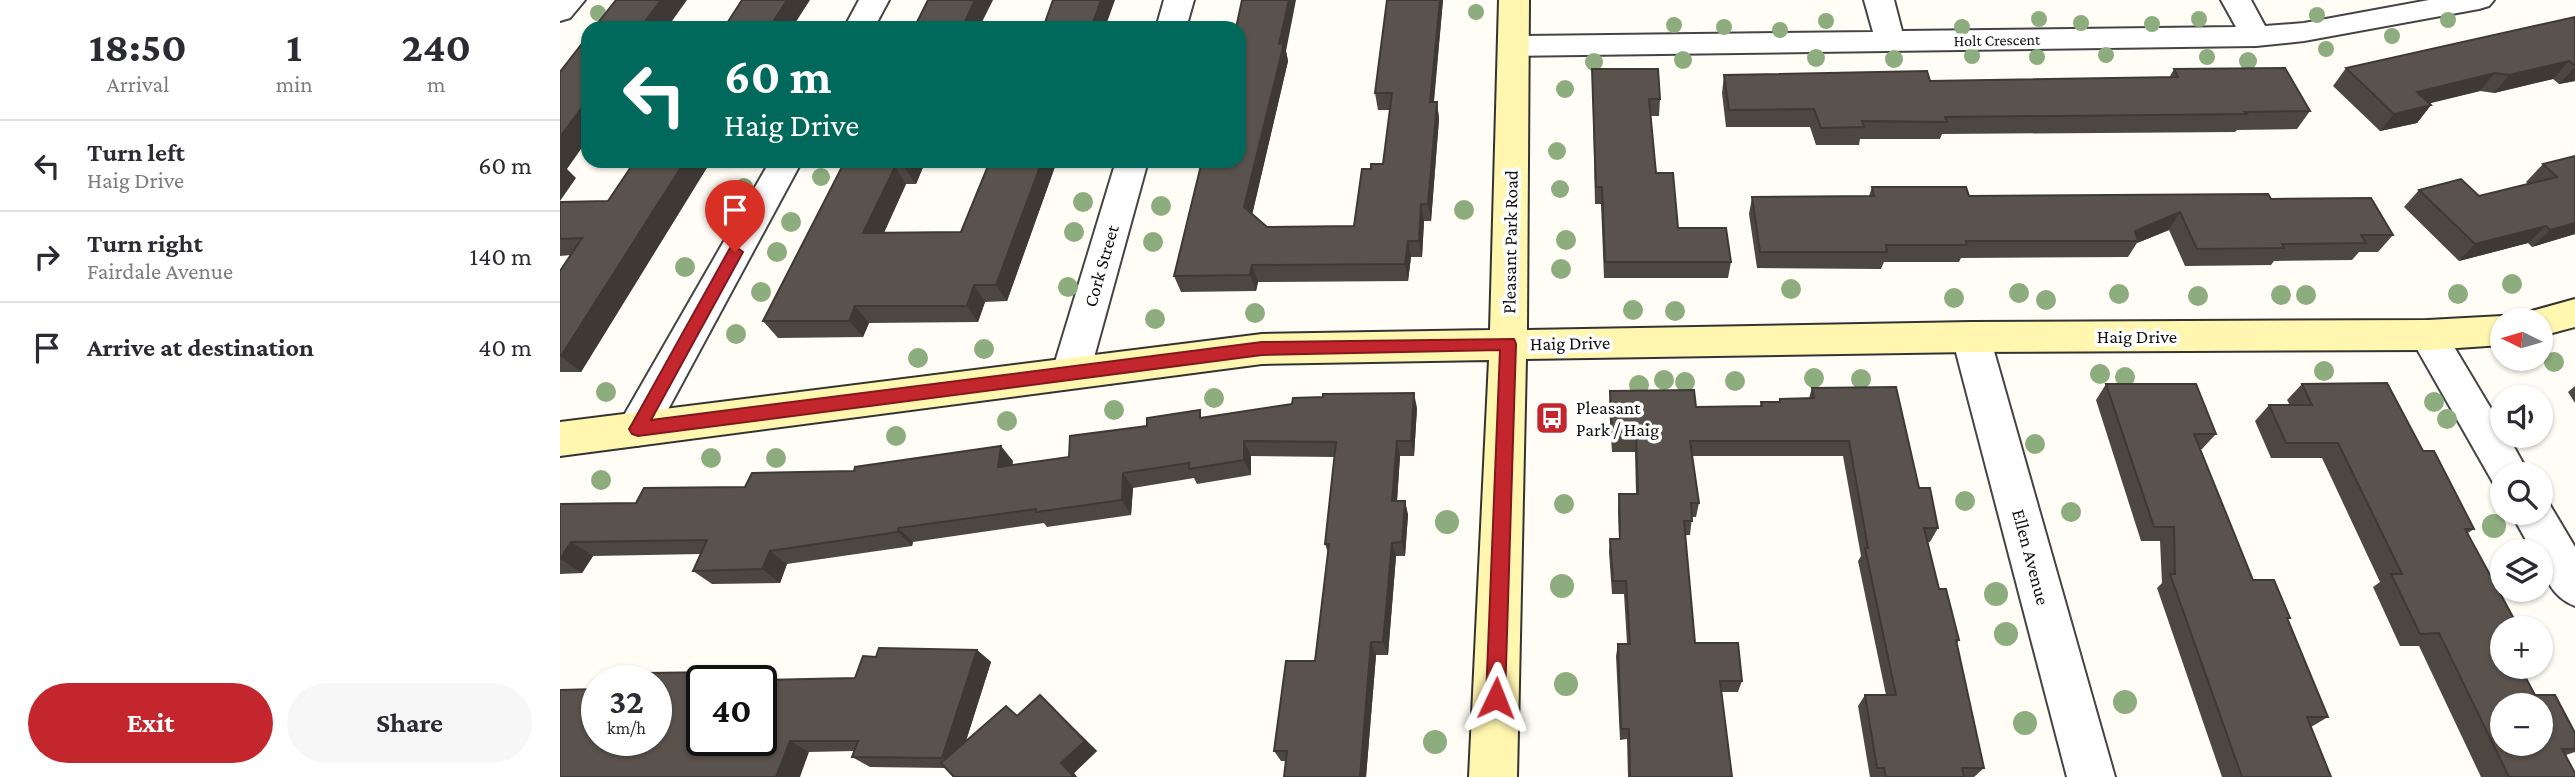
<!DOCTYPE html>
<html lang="en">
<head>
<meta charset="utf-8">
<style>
  body { margin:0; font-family:"Crimson Pro",serif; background:#f7f7f7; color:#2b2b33; height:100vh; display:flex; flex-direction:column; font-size:26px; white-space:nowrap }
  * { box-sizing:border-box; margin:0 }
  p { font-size:23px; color:#7c7c81 }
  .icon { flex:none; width:38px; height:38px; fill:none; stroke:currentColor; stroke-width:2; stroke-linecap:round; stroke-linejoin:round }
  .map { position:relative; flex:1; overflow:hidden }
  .details { display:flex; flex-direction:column; background:#fff; width:560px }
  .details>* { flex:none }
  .top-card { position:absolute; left:21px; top:21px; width:665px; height:147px; border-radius:21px; box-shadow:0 2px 5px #0004; background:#00695c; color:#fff; overflow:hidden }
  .needle { width:46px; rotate:275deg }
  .fabs { position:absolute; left:1930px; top:308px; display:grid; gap:14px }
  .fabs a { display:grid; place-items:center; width:63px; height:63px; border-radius:50%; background:#fff; box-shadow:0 2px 5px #0004; font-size:35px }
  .speed { position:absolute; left:21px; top:665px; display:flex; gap:14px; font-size:35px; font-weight:700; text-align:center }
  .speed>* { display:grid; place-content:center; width:91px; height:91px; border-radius:50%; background:#fff; box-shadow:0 2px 5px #0004; line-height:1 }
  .speed small { font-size:18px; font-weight:400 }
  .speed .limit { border:4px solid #111; border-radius:10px; background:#fff; color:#111 }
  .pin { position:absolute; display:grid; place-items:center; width:60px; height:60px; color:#fff; margin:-72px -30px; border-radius:50% 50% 50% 0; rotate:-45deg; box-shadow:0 0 7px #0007 }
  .pin .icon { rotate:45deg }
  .me { position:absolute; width:77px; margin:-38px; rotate:2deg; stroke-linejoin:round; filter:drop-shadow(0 0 5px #0008) }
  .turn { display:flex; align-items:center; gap:24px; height:147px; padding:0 28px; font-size:32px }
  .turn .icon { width:91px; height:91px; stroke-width:2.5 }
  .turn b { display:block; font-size:49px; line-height:60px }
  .eta { display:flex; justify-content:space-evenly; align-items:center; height:119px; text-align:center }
  .eta b { font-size:42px; font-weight:700; line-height:49px }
  .primary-button { display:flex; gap:14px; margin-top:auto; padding:14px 28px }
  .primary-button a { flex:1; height:80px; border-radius:42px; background:#c4262e; color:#fff; font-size:28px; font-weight:700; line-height:80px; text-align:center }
  .primary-button a+a { background:#f7f7f7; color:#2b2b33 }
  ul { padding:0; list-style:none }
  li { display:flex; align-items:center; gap:21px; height:91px; padding:0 28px; border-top:2px solid #e1e1e2 }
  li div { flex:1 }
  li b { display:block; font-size:26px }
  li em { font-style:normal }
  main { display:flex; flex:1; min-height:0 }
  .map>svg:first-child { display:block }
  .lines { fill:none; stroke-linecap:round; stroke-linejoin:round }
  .street-casing { stroke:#444; stroke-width:4 }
  .secondary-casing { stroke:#333; stroke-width:4 }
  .street { fill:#fff; fill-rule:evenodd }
  .secondary { fill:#fff6b0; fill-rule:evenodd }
  .tree { fill:#8dad7f }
  .wall { fill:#4d4742 }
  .shaded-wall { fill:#3f3936 }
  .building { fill:#5a524d; stroke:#3f3936; stroke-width:2; fill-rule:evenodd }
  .route { fill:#c4262e; stroke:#7f191e; stroke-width:2 }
  .labels { text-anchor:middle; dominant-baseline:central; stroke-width:7; stroke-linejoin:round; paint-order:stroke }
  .far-street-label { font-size:16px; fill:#111; stroke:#fff }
  .street-label { font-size:19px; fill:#111; stroke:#fff }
  .poi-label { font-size:19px; fill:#111; stroke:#fff; text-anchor:start }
</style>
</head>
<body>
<main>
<section class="details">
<div class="eta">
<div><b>18:50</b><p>Arrival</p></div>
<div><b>1</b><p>min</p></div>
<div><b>240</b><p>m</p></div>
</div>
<ul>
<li><svg class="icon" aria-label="left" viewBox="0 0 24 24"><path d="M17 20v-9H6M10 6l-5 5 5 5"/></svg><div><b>Turn left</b><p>Haig Drive</p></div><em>60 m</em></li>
<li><svg class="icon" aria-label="right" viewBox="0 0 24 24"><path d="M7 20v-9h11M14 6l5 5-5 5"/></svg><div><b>Turn right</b><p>Fairdale Avenue</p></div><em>140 m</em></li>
<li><svg class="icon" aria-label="arrive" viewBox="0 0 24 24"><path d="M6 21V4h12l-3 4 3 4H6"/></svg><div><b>Arrive at destination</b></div><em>40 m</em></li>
</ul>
<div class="primary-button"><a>Exit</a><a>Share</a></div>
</section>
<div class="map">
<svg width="2015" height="777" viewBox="0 0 2015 777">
  <rect width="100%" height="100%" fill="#fffdf5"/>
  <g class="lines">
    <defs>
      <g id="street">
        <polygon points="0,0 25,0 10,18 0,21"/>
        <polygon points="299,0 329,0 314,28 284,28"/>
        <polygon points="604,0 634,0 626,28 596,28"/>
        <polygon points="1304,0 1334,0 1342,31 1676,27 1661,0 1691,0 1705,26 1744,23 1869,0 1934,0 1929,6 1919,9 1744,41 1696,46 953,56 942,53 938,46 942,39 953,36 1313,32"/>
        <polygon points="210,161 242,161 91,441 77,446 63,441 57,429 63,417"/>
        <polygon points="556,161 588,161 530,372 524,383 511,387 498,383 492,372"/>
        <polygon points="1868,320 1881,325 1942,427 1942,436 1948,436 1969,474 1942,474 1942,489 1935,486 1849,335 1855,325"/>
        <polygon points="1411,322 1424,327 1430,337 1555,777 1507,777 1392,337 1398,327"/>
        <path d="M1981,498L1987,500L2015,547V606C1992,597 1981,575 1981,551H1972L1951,513H1981Z"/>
      </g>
      <g id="secondary">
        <polygon points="939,0 969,0 967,330 1411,322 1868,320 1942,316 1954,320 1942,320 1942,345 1868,350 1411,352 966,359 957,777 909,777 929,360 702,364 0,456 0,422 702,334 930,330"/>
        <polygon points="2015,299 2015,327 1981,336 1981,320 1963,320 1968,312"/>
      </g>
    </defs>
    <!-- street casing -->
    <use href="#street" class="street-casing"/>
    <!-- secondary casing -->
    <use href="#secondary" class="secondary-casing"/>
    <!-- street -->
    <use href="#street" class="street"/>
    <!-- secondary -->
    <use href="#secondary" class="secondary"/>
  </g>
  <!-- trees -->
  <g class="tree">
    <circle cx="916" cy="12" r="8"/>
    <circle cx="38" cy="13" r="8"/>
    <circle cx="1757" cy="15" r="8"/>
    <circle cx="1479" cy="19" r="8"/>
    <circle cx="1639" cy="19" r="8"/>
    <circle cx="1888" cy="20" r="8"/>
    <circle cx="1266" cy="21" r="8"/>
    <circle cx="1521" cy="23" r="8"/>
    <circle cx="1592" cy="24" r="8"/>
    <circle cx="1114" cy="25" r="8"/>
    <circle cx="1164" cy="27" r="8"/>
    <circle cx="1402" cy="27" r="8"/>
    <circle cx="1220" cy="30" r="8"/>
    <circle cx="1832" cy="36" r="8"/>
    <circle cx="1766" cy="49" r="8"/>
    <circle cx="1546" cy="55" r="8"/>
    <circle cx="1412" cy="56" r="8"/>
    <circle cx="1477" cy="57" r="8"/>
    <circle cx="1647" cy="57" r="8"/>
    <circle cx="1256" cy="58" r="9"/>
    <circle cx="1334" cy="59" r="9"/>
    <circle cx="1123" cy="60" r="9"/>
    <circle cx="1688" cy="61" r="9"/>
    <circle cx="1034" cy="62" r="9"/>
    <circle cx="1005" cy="89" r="9"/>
    <circle cx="997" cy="151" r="9"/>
    <circle cx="261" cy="177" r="9"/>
    <circle cx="184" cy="187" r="9"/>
    <circle cx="1000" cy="189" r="9"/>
    <circle cx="523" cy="202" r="10"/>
    <circle cx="601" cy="206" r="10"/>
    <circle cx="904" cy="210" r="10"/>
    <circle cx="231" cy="222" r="10"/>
    <circle cx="514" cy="232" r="10"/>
    <circle cx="1006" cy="240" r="10"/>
    <circle cx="593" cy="242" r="10"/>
    <circle cx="217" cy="252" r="10"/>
    <circle cx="125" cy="267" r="10"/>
    <circle cx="1001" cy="269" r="10"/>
    <circle cx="1952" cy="284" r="10"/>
    <circle cx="508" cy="287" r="10"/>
    <circle cx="1231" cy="289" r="10"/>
    <circle cx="201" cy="292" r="10"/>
    <circle cx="1459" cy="293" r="10"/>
    <circle cx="1559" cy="294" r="10"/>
    <circle cx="1898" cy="294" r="10"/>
    <circle cx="1721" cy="295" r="10"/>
    <circle cx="1746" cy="295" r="10"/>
    <circle cx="1638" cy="296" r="10"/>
    <circle cx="1394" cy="298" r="10"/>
    <circle cx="1486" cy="300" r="10"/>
    <circle cx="1073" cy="310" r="10"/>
    <circle cx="1115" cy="311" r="10"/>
    <circle cx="695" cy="313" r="10"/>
    <circle cx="595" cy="319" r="10"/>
    <circle cx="176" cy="334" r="10"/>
    <circle cx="424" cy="349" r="10"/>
    <circle cx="358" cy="358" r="10"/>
    <circle cx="1994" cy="362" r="10"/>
    <circle cx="1764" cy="371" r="10"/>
    <circle cx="1540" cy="374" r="10"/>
    <circle cx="1565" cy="377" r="10"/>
    <circle cx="1254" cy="378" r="10"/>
    <circle cx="1301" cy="379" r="10"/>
    <circle cx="1104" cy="380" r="10"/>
    <circle cx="1175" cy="381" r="10"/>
    <circle cx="1125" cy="382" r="10"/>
    <circle cx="1079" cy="385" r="10"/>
    <circle cx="46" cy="392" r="10"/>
    <circle cx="654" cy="398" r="10"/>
    <circle cx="1874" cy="402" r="10"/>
    <circle cx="554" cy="410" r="10"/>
    <circle cx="1887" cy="419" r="10"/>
    <circle cx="447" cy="421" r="10"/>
    <circle cx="336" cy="436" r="10"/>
    <circle cx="1475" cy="444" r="10"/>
    <circle cx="151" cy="458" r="10"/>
    <circle cx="216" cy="458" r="10"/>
    <circle cx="41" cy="480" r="10"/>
    <circle cx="1405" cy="501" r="10"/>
    <circle cx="1004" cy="504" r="10"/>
    <circle cx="1511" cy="512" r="10"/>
    <circle cx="887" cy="522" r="12"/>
    <circle cx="1934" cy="526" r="12"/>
    <circle cx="1002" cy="586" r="12"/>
    <circle cx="1436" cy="594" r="12"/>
    <circle cx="1446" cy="634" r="12"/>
    <circle cx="1006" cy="684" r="12"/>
    <circle cx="1565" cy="702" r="12"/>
    <circle cx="1465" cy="723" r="12"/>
    <circle cx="875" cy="742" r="12"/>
  </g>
  <!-- wall -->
  <g class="wall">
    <polygon points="883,0 874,102 877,102 879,119 871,221 864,221 862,257 851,257 848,281 698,282 696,291 621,292 614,276 726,51 728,61 692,214 707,227 794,226 811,169 823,164 830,110 818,110 815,93"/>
    <polygon points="2015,17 2015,81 1999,84 1993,79 1934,93 1920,91 1869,103 1871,105 1857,123 1820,131 1773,86 1786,68"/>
    <polygon points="1032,69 1100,99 1099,116 1091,116 1096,173 1118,228 1171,262 1168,278 1044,278 1041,204 1035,204"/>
    <polygon points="1614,69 1750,111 1737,129 1677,130 1675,132 1382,134 1380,139 1300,139 1299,145 1256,145 1250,127 1166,127 1162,93 1164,75 1370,81 1609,78"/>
    <polygon points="2015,156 2015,234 1972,247 1968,243 1899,261 1844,207 1859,190 1919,196 1968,184 1966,182 1983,164"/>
    <polygon points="75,161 151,161 21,372 0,372 0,271 11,255 0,256 0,202 48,201"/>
    <polygon points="285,161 371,161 369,165 364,165 356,184 346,184 324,233 401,232 430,161 497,161 447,301 425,302 418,322 309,323 303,337 218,338 203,321"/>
    <polygon points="1312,187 1409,196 1711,199 1833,235 1818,252 1799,252 1792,260 1714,261 1711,265 1625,266 1609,230 1577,243 1568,257 1401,258 1399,262 1324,262 1321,269 1197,268 1189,214 1192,197 1309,196"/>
    <polygon points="1546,384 1656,434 1642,449 1640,449 1693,580 1730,618 1727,619 1768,717 1751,727 1771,777 1662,777 1597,588 1602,583 1600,541 1581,541 1536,400"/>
    <polygon points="1742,384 1863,451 1914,529 1908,533 1942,628 1942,667 1975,695 2015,733 2015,752 2006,755 2015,777 1921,777 1859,646 1840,646 1813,587 1820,582 1762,458 1711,458 1695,421 1709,405 1730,405 1727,400"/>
    <polygon points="2015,386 2015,403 2008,392"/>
    <polygon points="1252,388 1359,488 1378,528 1370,542 1368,542 1379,589 1399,640 1397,643 1424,768 1414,777 1310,777 1298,706 1305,695 1326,695 1298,561 1301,556 1283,456 1132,456 1139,503 1136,517 1132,517 1130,535 1125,535 1135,643 1182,681 1178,692 1161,692 1172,777 1068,777 1067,739 1060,740 1056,656 1058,644 1067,644 1064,594 1052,594 1049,552 1050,539 1059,539 1058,509 1059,494 1076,494 1075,452 1052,452 1049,407 1050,391 1136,407 1200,406 1201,402 1219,402 1220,399 1249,398"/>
    <polygon points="857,408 854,456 840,456 837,501 845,501 848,515 845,556 836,556 828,655 816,655 806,777 724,777 726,761 721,761 714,751 755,661 768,553 765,544 775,457 691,456 691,475 637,484 634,478 573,488 571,515 487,527 484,523 353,542 352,546 227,564 220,583 152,584 133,571 141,554 33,556 22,573 0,574 0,504 76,503 294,471 453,461 452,465 509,457 643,418"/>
    <polygon points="417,650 431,662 406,741 458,715 480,695 537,751 514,773 517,777 394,777 386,768 310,767 292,757 294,751 249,752 37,740 158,672 173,680 295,678 316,657"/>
  </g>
  <!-- shaded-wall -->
  <g class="shaded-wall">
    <polygon points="101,0 127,0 107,28 80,28"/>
    <polygon points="227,0 250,0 232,28 209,28"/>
    <polygon points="415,0 433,0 419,28 402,28"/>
    <polygon points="541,0 555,0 545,28 531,28"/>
    <polygon points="729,0 736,0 726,51 728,61 690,224 684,207"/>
    <polygon points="880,0 883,0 872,119 870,102"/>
    <polygon points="2009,61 1993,79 1934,93 1949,75"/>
    <polygon points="2015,67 2015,81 1999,84"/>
    <polygon points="1935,73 1920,91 1843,110 1857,92"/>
    <polygon points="28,99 28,139 7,169 16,178 0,201 0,137"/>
    <polygon points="877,102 879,119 871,221 868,204"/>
    <polygon points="1871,105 1857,123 1820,131 1834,114"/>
    <polygon points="125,161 151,161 21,372 1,356"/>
    <polygon points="347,161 362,161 364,165 356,184 344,167"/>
    <polygon points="482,161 497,161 447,301 436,285"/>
    <polygon points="335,167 346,184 316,250 303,233"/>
    <polygon points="861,204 864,221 862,257 859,241"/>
    <polygon points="1620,212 1609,230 1577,243 1578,241 1575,231"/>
    <polygon points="2015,223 2015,234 1972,247 1990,230"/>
    <polygon points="1986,226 1968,243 1899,261 1915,244"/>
    <polygon points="848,241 851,257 848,281 845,264"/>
    <polygon points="692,265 698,282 696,291 690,275"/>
    <polygon points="414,285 425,302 418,322 407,306"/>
    <polygon points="295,306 309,323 303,337 289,321"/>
    <polygon points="854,393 857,408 854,456 851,441"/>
    <polygon points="684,441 691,456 691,475 684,460"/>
    <polygon points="837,441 840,456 836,516 832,501"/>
    <polygon points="441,446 453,461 450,482 438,467"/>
    <polygon points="563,473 573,488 571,515 562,500"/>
    <polygon points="845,501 848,515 845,556 842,542"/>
    <polygon points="338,528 353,542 352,546 338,532"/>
    <polygon points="11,542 33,556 22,573 0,559"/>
    <polygon points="832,543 836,556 828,655 823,642"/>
    <polygon points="210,551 227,564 220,583 202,569"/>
    <polygon points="811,642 816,655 806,777 800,777"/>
    <polygon points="417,650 431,662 397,769 382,758"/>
    <polygon points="158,672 173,681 154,681"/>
    <polygon points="480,695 537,751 514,773 517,777 514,777 501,763"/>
    <polygon points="230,741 249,752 240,777 216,777"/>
  </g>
  <!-- building -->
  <g class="building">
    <polygon points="56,0 101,0 80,28 34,28"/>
    <polygon points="182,0 227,0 209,28 164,28"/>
    <polygon points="368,0 415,0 402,28 354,28"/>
    <polygon points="493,0 541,0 531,28 483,28"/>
    <polygon points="682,0 729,0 719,44 724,43 684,207 707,227 794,226 802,169 811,169 811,164 823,164 832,93 815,93 827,0 880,0 870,102 877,102 868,204 861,204 859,241 848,241 845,264 692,265 690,275 614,276 642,161 679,161 679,28 676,28"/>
    <polygon points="2015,17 2015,66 2009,61 1949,75 1935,73 1857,92 1871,105 1834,114 1786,68"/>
    <polygon points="28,36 28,99 0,137 0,72"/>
    <polygon points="1725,68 1750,111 1685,112 1687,114 1385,117 1387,122 1302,121 1304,127 1261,128 1254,109 1169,110 1164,75 1367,71 1370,81 1618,77 1614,69"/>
    <polygon points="1032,69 1098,69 1100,99 1089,99 1096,173 1113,173 1118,228 1166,228 1171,262 1045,262 1042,187 1036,187"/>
    <polygon points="2015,156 2015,223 1990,230 1986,226 1915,244 1859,190 1901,179 1919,196 1997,177 1983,164"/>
    <polygon points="75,161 125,161 1,356 0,356 0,271 22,238 0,239 0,202 48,201"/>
    <polygon points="285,161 347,161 344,167 335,167 303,233 401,232 430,161 482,161 436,285 414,285 407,306 295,306 289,321 203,321"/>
    <polygon points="1312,187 1406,187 1409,196 1708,194 1711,199 1811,198 1833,235 1801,235 1806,243 1722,244 1724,248 1637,249 1620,212 1575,231 1578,241 1406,241 1407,245 1326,245 1327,252 1200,252 1192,197 1314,196"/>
    <path d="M1827,383L1863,451H1874L1914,529H1905L1959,628H1942V667H1960L1975,695H1995L2015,733V749H2002L2015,773V777H1949L1879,633L1860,634L1831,574H1842L1778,443H1726L1709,405H1752L1742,384ZM1942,705H1981V744H1942Z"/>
    <polygon points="1546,384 1636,384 1656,434 1634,434 1693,580 1714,580 1730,618 1727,618 1768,717 1747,717 1771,777 1682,777 1610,574 1615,574 1614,527 1594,527"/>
    <polygon points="1336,387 1359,488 1370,488 1378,528 1364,528 1379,589 1386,589 1399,640 1396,640 1424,768 1402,768 1404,777 1326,777 1324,768 1317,768 1305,695 1336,695 1305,548 1308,548 1289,441 1130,441 1139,503 1131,503 1132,521 1124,521 1135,643 1178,643 1182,681 1160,681 1172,777 1070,777 1069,729 1061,729 1058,644 1070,644 1066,581 1053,581 1050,539 1060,539 1059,494 1078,494 1076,437 1052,437 1050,391 1134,390 1136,407 1202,406 1201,402 1220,402 1220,399 1254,398 1252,388"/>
    <polygon points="854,393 851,441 837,441 832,501 845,501 842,542 832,543 823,642 811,642 800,777 724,777 727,751 714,751 726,661 755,661 769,544 765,544 776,442 684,441 684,460 629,469 629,463 563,473 562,500 476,512 476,509 338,528 338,532 210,551 202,569 133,571 147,540 11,542 0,559 0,504 76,503 84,488 185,487 192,473 294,471 295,467 441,446 438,467 509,457 510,436 587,426 587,418 640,410 640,418 732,404 733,398 763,397 763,394"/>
    <polygon points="319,648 417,650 382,758 292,757 298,741 230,741 216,777 0,777 0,690 37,689 37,740 96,740 96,681 82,681 86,673 158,672 154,681 142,681 142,740 201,740 201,681 160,681 295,678 303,656 316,657"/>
    <polygon points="480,695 525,741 501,763 514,777 394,777 381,763 446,706 457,716"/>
  </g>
  <!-- route -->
  <polygon class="route" points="175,246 183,252 91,420 702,342 954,339 956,344 945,698 943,704 936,707 929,704 926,698 940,350 702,355 78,436 72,434 69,429 72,424 170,248"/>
  <!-- icons -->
  <defs>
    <symbol id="bus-square" viewBox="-11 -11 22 22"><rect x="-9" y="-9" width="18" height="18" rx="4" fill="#c4262e" stroke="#fff"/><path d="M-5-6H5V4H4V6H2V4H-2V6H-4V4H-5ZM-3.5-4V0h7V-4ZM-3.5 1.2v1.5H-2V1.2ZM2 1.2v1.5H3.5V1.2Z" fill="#fff"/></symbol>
  </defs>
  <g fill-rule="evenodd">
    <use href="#bus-square" x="973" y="399" width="38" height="38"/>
  </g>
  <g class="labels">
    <!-- far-street labels -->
    <g class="far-street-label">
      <text transform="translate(1437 40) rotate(-1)">Holt Crescent</text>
    </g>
    <!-- street labels -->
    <g class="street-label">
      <text transform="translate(950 242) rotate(-89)">Pleasant Park Road</text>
      <text transform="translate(541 266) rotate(-74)">Cork Street</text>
      <text x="1577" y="336">Haig Drive</text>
      <text transform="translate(1010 343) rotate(-1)">Haig Drive</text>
      <text transform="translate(1471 557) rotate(75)">Ellen Avenue</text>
    </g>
    <!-- poi labels -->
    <g class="poi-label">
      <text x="1016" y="407">Pleasant<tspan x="1016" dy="22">Park / Haig</tspan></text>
    </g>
  </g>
</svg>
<div class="fabs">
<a><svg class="needle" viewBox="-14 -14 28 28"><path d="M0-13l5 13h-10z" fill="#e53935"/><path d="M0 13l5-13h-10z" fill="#7c7c81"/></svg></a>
<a><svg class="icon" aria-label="sound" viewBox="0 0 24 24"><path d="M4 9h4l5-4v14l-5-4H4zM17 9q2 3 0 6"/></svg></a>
<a><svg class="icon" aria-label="search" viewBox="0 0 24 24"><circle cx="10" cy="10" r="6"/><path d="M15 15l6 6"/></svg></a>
<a><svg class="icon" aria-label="layers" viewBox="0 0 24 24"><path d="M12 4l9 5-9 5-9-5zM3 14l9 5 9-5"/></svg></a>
<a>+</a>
<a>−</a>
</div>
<div class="speed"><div>32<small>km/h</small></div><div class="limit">40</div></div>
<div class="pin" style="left:175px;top:252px;background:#d93025"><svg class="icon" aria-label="arrive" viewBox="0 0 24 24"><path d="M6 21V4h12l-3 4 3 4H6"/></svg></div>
<svg class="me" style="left:936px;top:698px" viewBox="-20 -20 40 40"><path d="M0-17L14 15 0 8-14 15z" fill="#c4262e" stroke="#fff" stroke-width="4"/></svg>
<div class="top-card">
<div class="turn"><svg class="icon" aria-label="left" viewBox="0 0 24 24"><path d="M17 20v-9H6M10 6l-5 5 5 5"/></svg><div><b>60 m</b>Haig Drive</div></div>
</div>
</div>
</main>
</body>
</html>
